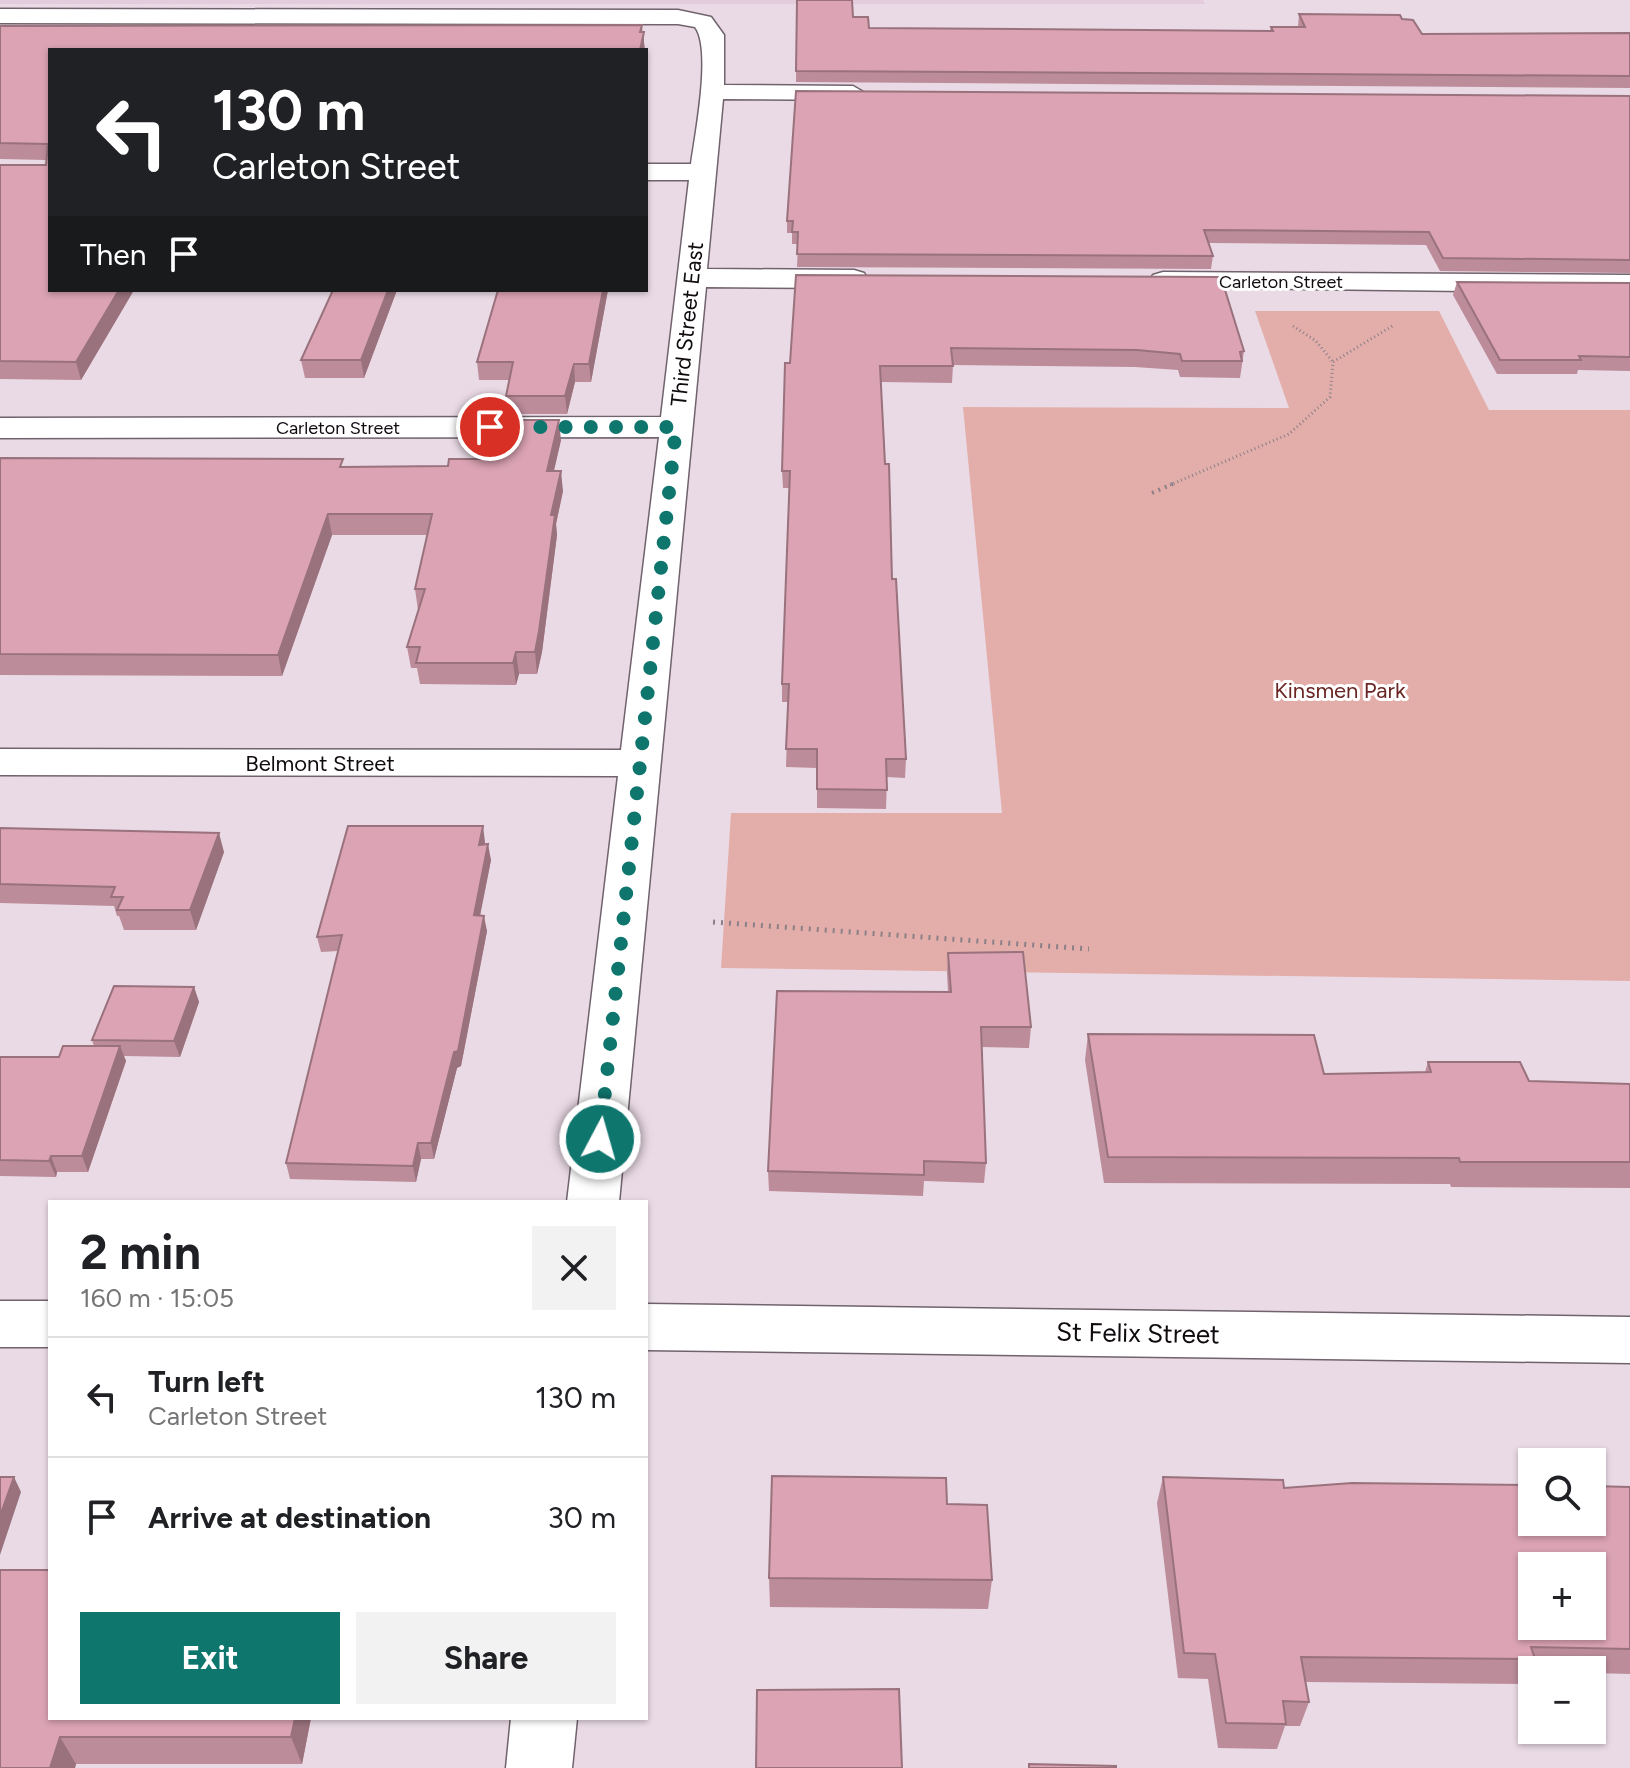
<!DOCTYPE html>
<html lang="en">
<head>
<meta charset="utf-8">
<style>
  body { margin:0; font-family:Figtree,sans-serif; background:#f2f2f2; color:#202124; height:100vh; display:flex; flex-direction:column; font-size:30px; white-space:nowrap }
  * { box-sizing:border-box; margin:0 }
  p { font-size:26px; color:#757577 }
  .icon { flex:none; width:44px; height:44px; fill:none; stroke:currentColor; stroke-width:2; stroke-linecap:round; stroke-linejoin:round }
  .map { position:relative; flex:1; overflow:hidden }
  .panel { position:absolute; left:48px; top:1200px; width:600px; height:520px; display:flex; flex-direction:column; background:#fff; border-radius:0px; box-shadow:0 2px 6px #0004 }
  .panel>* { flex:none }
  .banner { position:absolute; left:48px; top:48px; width:600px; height:244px; border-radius:0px; box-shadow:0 2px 6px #0004; background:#202124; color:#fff; overflow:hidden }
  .fabs { position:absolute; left:1518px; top:1448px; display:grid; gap:16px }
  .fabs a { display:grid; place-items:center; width:88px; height:88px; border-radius:0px; background:#fff; box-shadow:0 2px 6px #0004; font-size:40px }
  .pin { position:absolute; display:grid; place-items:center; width:68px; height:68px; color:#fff; margin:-34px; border:4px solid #fff; border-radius:50%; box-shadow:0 2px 8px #0007 }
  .me { position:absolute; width:88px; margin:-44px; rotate:6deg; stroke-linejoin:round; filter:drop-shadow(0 0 6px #0008) }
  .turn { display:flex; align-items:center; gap:28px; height:168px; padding:0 32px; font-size:36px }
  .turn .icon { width:104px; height:104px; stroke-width:2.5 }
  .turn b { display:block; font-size:56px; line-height:68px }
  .then { display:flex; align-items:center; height:76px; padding:0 32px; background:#0003; gap:16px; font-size:30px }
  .round { display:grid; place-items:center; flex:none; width:84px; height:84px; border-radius:0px; background:#f2f2f2 }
  .overview { display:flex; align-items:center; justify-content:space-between; height:136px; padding:0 32px }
  h1 { font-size:48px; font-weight:700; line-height:60px }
  .cta { display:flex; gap:16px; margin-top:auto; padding:16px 32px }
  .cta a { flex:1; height:92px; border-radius:0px; background:#0f766e; color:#fff; font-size:32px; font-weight:700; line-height:92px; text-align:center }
  .cta a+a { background:#f2f2f2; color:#202124 }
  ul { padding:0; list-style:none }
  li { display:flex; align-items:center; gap:24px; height:120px; padding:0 32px; border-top:2px solid #e0e0e0 }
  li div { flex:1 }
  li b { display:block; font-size:30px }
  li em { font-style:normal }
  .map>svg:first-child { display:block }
  .built { fill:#e3cddd }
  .green { fill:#e3aea9 }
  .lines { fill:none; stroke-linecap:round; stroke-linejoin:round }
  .minor-casing { stroke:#70636d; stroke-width:3 }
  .path-far2 { stroke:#8b8088; stroke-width:3; stroke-dasharray:1 3; stroke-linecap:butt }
  .path-far1 { stroke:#8b8088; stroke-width:4; stroke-dasharray:2 5; stroke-linecap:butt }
  .path { stroke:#8b8088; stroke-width:5; stroke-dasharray:2 6; stroke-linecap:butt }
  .minor { fill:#fff; fill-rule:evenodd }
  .wall { fill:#bc8c9a }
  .shaded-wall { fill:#99727d }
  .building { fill:#dba3b3; stroke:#99727d; stroke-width:2; fill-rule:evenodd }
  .route { stroke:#0f766e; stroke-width:14; stroke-dasharray:0 25.2 }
  .labels { text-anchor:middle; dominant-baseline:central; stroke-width:6; stroke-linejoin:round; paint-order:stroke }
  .far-street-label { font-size:18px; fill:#100b0f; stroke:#fff }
  .street-label { font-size:22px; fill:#100b0f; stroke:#fff }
  .park-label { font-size:22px; fill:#6a2624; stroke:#fff }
  .near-street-label { font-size:26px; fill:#100b0f; stroke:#fff }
</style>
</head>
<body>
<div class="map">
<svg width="1630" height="1768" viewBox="0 0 1630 1768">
  <rect width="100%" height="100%" fill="#eadae5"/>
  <!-- built -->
  <polygon class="built" points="0,0 1203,0 1205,4 0,4"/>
  <!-- green -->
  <polygon class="green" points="1255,311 1439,311 1489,410 1630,410 1630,981 721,968 731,813 1002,813 963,407 1289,408"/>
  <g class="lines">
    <defs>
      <g id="minor">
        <path d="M0,9L678,10L711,17L724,35V85L853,86L865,93L853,100L723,99L707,269L854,270L864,273L868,279L864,285L854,288L706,287L619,1202H567L618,776L0,775V749L621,750L659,437L0,438V418L661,417L689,180H646V164H691C695,135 712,49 695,27L678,24L0,23Z"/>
        <polygon points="1163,272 1630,275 1630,293 1153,287 1149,281 1153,275"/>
        <rect x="0" y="1301" width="50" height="46"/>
        <polygon points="646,1304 1630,1317 1630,1363 646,1350"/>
        <polygon points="511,1718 577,1718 572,1768 506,1768"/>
      </g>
    </defs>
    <!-- minor casing -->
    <use href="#minor" class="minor-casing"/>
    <!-- path-far2 -->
    <g class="path-far2">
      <polyline points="1293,326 1316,341 1333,362"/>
      <polyline points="1170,485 1289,434 1330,397 1333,362 1394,325"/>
    </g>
    <!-- path-far1 -->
    <polyline class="path-far1" points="1152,493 1175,483"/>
    <!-- path -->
    <polyline class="path" points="713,922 1089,949"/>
    <!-- minor -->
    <use href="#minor" class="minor"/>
  </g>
  <!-- wall -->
  <g class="wall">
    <polygon points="797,0 853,17 869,28 1270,31 1271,27 1298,27 1299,14 1402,19 1422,34 1630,33 1630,88 796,82"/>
    <polygon points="0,26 642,32 645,47 644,50 50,50 134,290 81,380 0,379 0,165 46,165 46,160 0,159"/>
    <polygon points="1630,96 1630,273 1440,271 1426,245 1209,243 1213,256 1211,269 797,267 798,244 792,244 792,233 787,233 787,221"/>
    <polygon points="796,275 1244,351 1240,378 1180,377 1178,370 1135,367 953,365 952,383 881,382 892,579 906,759 905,778 887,777 886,809 817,808 817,768 786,767 788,702 782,702 782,684 789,488 783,488 782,471"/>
    <polygon points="1457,282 1630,283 1630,371 1578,370 1577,374 1497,374 1453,295"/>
    <polygon points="333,290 397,290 364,378 305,378 301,360"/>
    <polygon points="498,290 608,290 591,382 575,382 567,414 509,414 506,396 510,380 479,380 477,362"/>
    <polygon points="561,440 554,471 563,491 556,524 557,535 542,652 537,674 519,674 516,685 420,684 417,668 411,668 407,647 418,610 415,589 427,535 332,535 282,676 0,675 0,458 345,467 448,466 493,459"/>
    <polygon points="0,828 224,852 196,930 124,930 119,916 117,916 114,906 0,903"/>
    <polygon points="485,842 485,845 491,860 480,915 487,931 461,1066 457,1068 434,1159 421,1159 416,1182 290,1179 286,1163 338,951 321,952 317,937"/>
    <polygon points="948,953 1031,1027 1029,1048 982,1047 986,1163 984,1183 924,1181 923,1196 769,1191 768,1171 948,992 947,973"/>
    <polygon points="194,987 199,1002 180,1057 124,1056 126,1061 88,1172 57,1172 56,1177 0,1176 0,1057 59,1057 94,1046 92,1040"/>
    <polygon points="1088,1034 1324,1074 1425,1072 1428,1062 1529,1081 1630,1084 1630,1188 1451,1187 1450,1184 1104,1183 1085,1060"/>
    <polygon points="1163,1477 1284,1488 1630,1487 1630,1674 1592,1673 1592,1670 1532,1670 1532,1672 1528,1672 1522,1684 1305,1682 1309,1702 1300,1726 1285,1726 1277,1749 1218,1748 1208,1679 1178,1678 1157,1503"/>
    <polygon points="947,1504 992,1580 988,1609 770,1607 769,1578"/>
    <polygon points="50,1718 311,1718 302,1764 76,1764 75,1768 0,1768"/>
  </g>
  <!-- shaded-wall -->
  <g class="shaded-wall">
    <polygon points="642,25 643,40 644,32 644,50 640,50 640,32"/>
    <polygon points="119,290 134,290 81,380 76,362"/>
    <polygon points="388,290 397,290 364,378 361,360"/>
    <polygon points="603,290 608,290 591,382 589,364"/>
    <polygon points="574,364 575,382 567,414 565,396"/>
    <polygon points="559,420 561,440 549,491 547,471"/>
    <polygon points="561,471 563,491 556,524 557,535 542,652 537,674 535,652 551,515"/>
    <polygon points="328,514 332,535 282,676 278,655"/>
    <polygon points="516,652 519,674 516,685 513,663"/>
    <polygon points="483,826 485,842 482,860 479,845"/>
    <polygon points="219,833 224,852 196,930 190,910"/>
    <polygon points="488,844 491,860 477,931 474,915"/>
    <polygon points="484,916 487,931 461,1066 457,1068 434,1159 431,1143"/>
    <polygon points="194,987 199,1002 180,1057 174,1041"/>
    <polygon points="120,1046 126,1061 88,1172 82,1156"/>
    <polygon points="418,1143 421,1159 416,1182 413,1166"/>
    <polygon points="51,1156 57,1172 56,1177 49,1161"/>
    <polygon points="14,1477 21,1492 0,1555 0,1516"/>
    <polygon points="295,1718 311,1718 302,1764 291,1737"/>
    <polygon points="60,1737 76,1764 75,1768 50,1768"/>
  </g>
  <!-- building -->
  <g class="building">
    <polygon points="797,0 852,0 853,17 868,17 869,28 1273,31 1271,27 1305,27 1299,14 1400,15 1402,19 1413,20 1422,34 1630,33 1630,76 796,71"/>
    <polygon points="642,25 640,32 644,32 640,50 50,50 50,290 119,290 76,362 0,361 0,165 46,165 48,144 0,143 0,26"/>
    <polygon points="796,91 1630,96 1630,260 1443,258 1429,232 1204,230 1213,256 797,254 798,232 792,232 793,221 787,221"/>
    <polygon points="796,275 1221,277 1244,351 1240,352 1242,361 1182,361 1180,354 1137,350 951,348 953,366 880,366 885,464 889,464 892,579 896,579 906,759 886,759 887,790 817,789 817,749 786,749 789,684 782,684 790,471 782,471 785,363 790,363"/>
    <polygon points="1457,282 1630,283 1630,357 1579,356 1581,360 1500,360"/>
    <polygon points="333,290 388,290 361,360 301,360"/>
    <polygon points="498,290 603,290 589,364 574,364 565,396 506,396 513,362 477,362"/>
    <polygon points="501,420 559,420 547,471 561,471 551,515 555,515 539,631 535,652 516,652 513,663 416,663 420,647 407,647 425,589 415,589 432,514 328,514 278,655 0,654 0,458 343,459 340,467 448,466 449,459 493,459"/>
    <polygon points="348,826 483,826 479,845 488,844 474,915 484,916 458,1051 454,1052 431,1143 418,1143 413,1166 286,1163 342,935 317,937"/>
    <polygon points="0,828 219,833 190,910 117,910 123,897 111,897 115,887 0,884"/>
    <polygon points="1023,952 1031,1027 981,1027 986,1163 924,1161 924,1175 768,1171 777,991 951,992 948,953"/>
    <polygon points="114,986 194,987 174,1041 92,1040"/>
    <polygon points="1088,1034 1314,1035 1324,1074 1431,1072 1428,1062 1520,1062 1529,1081 1630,1084 1630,1162 1460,1162 1459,1158 1108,1157"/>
    <polygon points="63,1046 120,1046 82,1156 51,1156 49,1161 0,1160 0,1057 59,1057"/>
    <polygon points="772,1476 946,1478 947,1504 987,1505 992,1580 769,1578"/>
    <polygon points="0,1477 14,1477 0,1516"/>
    <path d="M1163,1477L1283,1480L1284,1488L1352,1483L1532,1485V1522H1592V1486L1630,1487V1649L1531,1647L1535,1659L1301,1657L1309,1702L1283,1701L1286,1724L1226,1723L1215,1654L1184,1653ZM1532,1566H1592V1626H1532Z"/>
    <polygon points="0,1570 50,1570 50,1718 295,1718 291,1737 60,1737 50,1768 0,1768"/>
    <polygon points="899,1689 902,1768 756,1768 757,1690"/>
    <polygon points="1029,1764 1116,1766 1116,1768 1029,1768"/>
  </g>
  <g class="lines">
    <!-- route -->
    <polyline class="route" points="490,427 676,427 600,1139"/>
  </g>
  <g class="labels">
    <!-- far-street labels -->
    <g class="far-street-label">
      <text x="1281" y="282">Carleton Street</text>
      <text x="338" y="428">Carleton Street</text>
    </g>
    <!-- street labels -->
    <g class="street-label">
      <text transform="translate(687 324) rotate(-84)">Third Street East</text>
      <text x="320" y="763">Belmont Street</text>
    </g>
    <!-- park labels -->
    <g class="park-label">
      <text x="1340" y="690">Kinsmen Park</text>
    </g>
    <!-- near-street labels -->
    <g class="near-street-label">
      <text transform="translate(1138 1333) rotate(1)">St Felix Street</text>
    </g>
  </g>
</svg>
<div class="fabs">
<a><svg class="icon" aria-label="search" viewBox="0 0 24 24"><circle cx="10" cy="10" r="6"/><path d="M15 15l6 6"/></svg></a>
<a>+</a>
<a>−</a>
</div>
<div class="pin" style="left:490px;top:427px;background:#d93025"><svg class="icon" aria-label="arrive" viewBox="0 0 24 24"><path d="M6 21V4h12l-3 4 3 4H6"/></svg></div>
<svg class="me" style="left:600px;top:1139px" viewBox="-20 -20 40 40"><circle r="17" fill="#0f766e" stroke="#fff" stroke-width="3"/><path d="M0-11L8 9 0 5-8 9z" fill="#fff"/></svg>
<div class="banner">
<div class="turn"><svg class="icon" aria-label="left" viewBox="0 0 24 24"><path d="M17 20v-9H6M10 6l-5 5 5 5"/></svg><div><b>130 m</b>Carleton Street</div></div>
<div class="then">Then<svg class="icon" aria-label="arrive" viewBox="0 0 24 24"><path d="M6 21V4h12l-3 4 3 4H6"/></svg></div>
</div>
<section class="panel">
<div class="overview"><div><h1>2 min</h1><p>160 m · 15:05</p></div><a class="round"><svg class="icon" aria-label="close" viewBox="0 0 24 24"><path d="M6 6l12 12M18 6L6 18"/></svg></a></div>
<ul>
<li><svg class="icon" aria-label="left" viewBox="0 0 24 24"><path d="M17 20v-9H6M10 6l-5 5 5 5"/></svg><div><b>Turn left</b><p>Carleton Street</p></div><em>130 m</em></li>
<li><svg class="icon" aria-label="arrive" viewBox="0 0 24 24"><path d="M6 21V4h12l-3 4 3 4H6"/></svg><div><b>Arrive at destination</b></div><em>30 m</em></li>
</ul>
<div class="cta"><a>Exit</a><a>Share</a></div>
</section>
</div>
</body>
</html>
